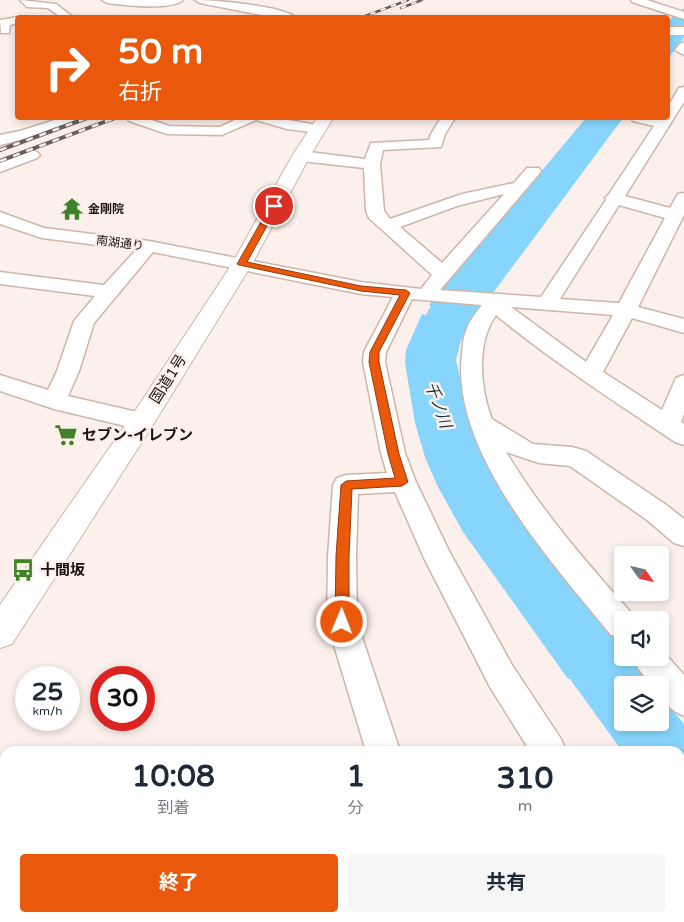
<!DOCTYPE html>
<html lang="ja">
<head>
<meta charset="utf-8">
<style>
  body { margin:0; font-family:"Varela Round","Noto Sans JP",sans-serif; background:#f6f6f7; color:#1f2937; height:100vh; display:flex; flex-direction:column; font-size:19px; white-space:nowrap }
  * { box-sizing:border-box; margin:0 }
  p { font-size:16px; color:#747a83 }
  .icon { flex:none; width:28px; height:28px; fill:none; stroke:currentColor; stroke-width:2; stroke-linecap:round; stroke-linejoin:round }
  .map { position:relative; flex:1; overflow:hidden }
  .details { position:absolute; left:0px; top:746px; width:685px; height:176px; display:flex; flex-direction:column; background:#fff; border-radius:15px 15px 0 0; box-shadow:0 2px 8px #0003 }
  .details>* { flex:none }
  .top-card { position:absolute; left:15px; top:15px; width:655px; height:105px; border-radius:5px; box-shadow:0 2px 8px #0003; background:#ea580c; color:#fff; overflow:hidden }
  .needle { width:32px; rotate:124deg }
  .buttons { position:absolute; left:614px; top:546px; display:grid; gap:10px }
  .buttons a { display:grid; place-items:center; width:55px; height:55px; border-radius:5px; background:#fff; box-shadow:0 2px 8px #0003; font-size:25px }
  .speed { position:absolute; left:15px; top:666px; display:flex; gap:10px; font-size:25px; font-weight:700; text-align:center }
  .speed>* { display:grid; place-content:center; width:65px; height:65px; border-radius:50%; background:#fff; box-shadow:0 2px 8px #0003; line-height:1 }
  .speed small { font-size:12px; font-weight:400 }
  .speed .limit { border:8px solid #d22; background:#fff; color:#111 }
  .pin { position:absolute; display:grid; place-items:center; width:42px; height:42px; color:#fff; margin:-21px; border:2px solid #fff; border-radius:50%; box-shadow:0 1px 5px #0007 }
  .me { position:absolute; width:55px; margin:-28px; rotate:1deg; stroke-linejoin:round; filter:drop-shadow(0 0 4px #0008) }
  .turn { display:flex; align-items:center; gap:18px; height:105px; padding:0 20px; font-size:22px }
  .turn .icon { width:65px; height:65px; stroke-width:2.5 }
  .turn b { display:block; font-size:35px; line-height:42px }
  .eta { display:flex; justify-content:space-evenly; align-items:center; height:85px; text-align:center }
  .eta b { font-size:30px; font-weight:700; line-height:35px }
  .action { display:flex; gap:10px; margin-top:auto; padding:10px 20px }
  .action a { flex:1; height:58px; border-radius:5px; background:#ea580c; color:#fff; font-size:20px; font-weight:700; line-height:58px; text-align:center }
  .action a+a { background:#f6f6f7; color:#1f2937 }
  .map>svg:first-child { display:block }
  .water { fill:#87d5fc }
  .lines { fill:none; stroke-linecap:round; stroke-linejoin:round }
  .minor-casing { stroke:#cfb5a7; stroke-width:3 }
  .highway-casing { stroke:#cfb5a7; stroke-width:2 }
  .minor { fill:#fff; fill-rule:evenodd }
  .highway { fill:#fff; fill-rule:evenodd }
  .rail-far1-casing { stroke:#695f5a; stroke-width:2.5 }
  .rail-casing { stroke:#695f5a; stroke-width:4 }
  .rail-far1 { stroke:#fbf0eb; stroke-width:2; stroke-dasharray:5.5; stroke-linecap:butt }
  .rail { stroke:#fbf0eb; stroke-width:2.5; stroke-dasharray:7; stroke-linecap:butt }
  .route { fill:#ea580c; stroke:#983908 }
  .labels { text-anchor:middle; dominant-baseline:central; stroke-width:5; stroke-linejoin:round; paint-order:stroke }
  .far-poi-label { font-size:12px; font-weight:bold; fill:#1b120d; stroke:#fbf0eb; text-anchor:start }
  .far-street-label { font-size:12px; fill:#1b120d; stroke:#fbf0eb }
  .street-label { font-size:15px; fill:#1b120d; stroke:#fbf0eb }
  .poi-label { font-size:15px; font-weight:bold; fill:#1b120d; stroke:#fbf0eb; text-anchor:start }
  .water-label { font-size:16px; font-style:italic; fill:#123646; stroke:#fbf0eb }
</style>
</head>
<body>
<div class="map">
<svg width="684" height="922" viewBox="0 0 684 922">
  <rect width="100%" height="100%" fill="#fbf0eb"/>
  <!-- water -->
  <g class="water">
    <polygon points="684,8 684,37 668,59 668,21"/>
    <polygon points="586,118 623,118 467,328 460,344 456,360 471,424 521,518 622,646 622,658 631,658 653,685 622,685 622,722 660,722 660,694 684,724 684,837 680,831 680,751 622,751 570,679 568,679 463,532 437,485 425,457 415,423 405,363 406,350 422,314 426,315 431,306 429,305"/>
  </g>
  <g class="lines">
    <defs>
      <g id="minor">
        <polygon points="20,0 56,4 74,18 62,18 48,8 27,7"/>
        <path d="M102,0H183C171,11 124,5 107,3Z"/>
        <path d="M195,0C215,0 283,6 297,18H277L200,3Z"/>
        <polygon points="631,0 647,0 684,12 684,19 632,2"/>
        <polygon points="18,17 22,18 18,18 18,23 10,25 9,33 1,33 0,20"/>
        <path d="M684,42V55L675,50C678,46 679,44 684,42Z"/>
        <path d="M684,87V102L625,196L670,208L678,194L684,193V215L638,307L684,319V333L632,318L603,372L662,410L676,378L684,375V414L681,422L684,424V445L675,442C614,401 553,362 496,315C476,343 480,389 492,419L533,444L572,447L586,451L665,504L684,519V546L674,543L647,520L570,466L539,463L506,452C542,512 587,563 633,615L635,620H622V638L611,635C552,562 450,452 462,353C463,346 463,338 466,331C469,321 476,313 482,305L412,299L386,352L385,362L405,453L416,482L449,551L512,665L561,739L566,751H530L490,687L424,558L395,492L358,494L356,557L357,622L400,751H366L327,622L328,557L333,485L337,478L346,475L387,473L381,453L363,362L364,352L393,297L361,294L153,252L94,323L79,371L68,396L150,415L154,421L150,427L142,430L54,409L0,391V375L48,390L57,371L74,321L95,296L0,284V272L104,285L136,250L42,238L0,224V212L44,228L149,241L361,282L421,289L432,275L369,218L366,211L364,168L301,161L296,159L293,156L296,153L301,151L365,159L371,143L429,140L431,134L441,118H455L445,134L441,147L383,150L380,164L384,211L390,219L462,194L514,183L527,168H539L541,171L539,174L440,290L541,297L606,200L605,198L609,194L654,126L633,121L631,118H668V106L679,88ZM504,194L442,263L400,227L457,206ZM619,205L665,218L619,303L560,299ZM511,307L613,315L586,362Z"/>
        <polygon points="61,118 81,118 79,121 29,138 0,145 0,135 20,131"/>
        <polygon points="127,118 146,118 169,126 220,127 239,118 276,118 318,125 323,126 325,129 323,132 318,133 287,129 256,120 222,135 167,134 129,121"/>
        <polygon points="32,150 37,152 40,155 37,158 0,172 0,162"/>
        <path d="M660,648L684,675V716C670,710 660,701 660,685H651L638,668L633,658H660Z"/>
        <polygon points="435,918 474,918 476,922 436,922"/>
        <polygon points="634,918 675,918 677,922 636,922"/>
      </g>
      <g id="highway">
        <rect x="668" y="27" width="16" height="8"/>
        <polygon points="317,118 333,118 310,156 252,264 151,428 12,644 0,648 0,605 133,414 232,264 292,156"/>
      </g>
    </defs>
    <!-- minor casing -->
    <use href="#minor" class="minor-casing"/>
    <!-- highway casing -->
    <use href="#highway" class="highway-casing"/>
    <!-- minor -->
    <use href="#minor" class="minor"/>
    <!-- highway -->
    <use href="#highway" class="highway"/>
    <defs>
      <g id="rail-far1">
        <polyline points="401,8 422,0"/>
        <polyline points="360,18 408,0"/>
      </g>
      <g id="rail">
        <polyline points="0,150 87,118"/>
        <polyline points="0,161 115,118"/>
      </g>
    </defs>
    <!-- rail-far1 casing -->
    <use href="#rail-far1" class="rail-far1-casing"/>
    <!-- rail casing -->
    <use href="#rail" class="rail-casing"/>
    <!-- rail-far1 -->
    <use href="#rail-far1" class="rail-far1"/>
    <!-- rail -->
    <use href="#rail" class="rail"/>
  </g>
  <!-- route -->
  <polygon class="route" points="274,203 278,206 247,262 361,286 406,290 410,293 379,352 379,362 399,454 408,482 402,486 352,489 349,556 349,622 347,627 342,628 337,627 335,622 336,556 341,485 346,481 395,478 388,454 369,362 370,352 400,295 361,291 239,265 237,264 270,206"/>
  <!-- icons -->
  <defs>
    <symbol id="temple-bare" viewBox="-9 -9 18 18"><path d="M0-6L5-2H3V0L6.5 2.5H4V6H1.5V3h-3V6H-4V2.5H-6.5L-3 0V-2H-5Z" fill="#408326" stroke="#fbf0eb" stroke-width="2.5" paint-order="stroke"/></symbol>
    <symbol id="supermarket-bare" viewBox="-9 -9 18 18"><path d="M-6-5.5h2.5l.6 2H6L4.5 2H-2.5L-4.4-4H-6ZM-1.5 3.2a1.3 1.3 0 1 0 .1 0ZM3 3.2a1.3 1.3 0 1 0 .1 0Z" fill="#408326" stroke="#fbf0eb" stroke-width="2.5" paint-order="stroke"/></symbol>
    <symbol id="bus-bare" viewBox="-9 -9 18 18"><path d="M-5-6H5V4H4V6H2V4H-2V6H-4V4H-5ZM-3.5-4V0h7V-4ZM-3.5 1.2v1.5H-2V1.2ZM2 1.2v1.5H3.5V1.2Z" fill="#408326" stroke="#fbf0eb" stroke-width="2.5" paint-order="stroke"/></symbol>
  </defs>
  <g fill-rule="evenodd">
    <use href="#temple-bare" x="56" y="193" width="32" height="32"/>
    <use href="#supermarket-bare" x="50" y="419" width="32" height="32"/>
    <use href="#bus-bare" x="7" y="554" width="32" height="32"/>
  </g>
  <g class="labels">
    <!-- far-poi labels -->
    <g class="far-poi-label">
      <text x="88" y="209">金剛院</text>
    </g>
    <!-- far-street labels -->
    <g class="far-street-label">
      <text transform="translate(120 243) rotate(7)">南湖通り</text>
    </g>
    <!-- street labels -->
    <g class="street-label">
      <text transform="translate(168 379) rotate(-58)">国道1号</text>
    </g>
    <!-- poi labels -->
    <g class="poi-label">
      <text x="82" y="435">セブン-イレブン</text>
      <text x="40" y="570">十間坂</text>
    </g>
    <!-- water labels -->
    <g class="water-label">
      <text transform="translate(438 405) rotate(70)">千ノ川</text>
    </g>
  </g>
</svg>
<div class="buttons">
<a><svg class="needle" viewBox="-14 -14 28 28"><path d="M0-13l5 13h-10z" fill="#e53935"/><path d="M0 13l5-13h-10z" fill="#747a83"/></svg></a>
<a><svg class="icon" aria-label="sound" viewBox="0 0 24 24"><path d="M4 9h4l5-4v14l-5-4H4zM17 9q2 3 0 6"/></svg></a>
<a><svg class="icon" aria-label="layers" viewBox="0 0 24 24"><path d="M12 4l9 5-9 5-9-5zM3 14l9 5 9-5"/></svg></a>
</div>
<div class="speed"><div>25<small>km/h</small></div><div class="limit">30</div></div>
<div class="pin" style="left:274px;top:206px;background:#d93025"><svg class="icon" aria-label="arrive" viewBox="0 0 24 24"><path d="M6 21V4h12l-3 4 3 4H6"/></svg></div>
<svg class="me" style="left:342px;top:622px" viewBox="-20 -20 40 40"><circle r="17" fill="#ea580c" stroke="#fff" stroke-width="3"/><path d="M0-11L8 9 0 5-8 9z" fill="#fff"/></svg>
<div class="top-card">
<div class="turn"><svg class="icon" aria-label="right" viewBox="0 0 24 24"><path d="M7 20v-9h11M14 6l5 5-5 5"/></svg><div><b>50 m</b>右折</div></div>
</div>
<section class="details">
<div class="eta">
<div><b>10:08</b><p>到着</p></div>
<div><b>1</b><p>分</p></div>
<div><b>310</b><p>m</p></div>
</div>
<div class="action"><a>終了</a><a>共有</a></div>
</section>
</div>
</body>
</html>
